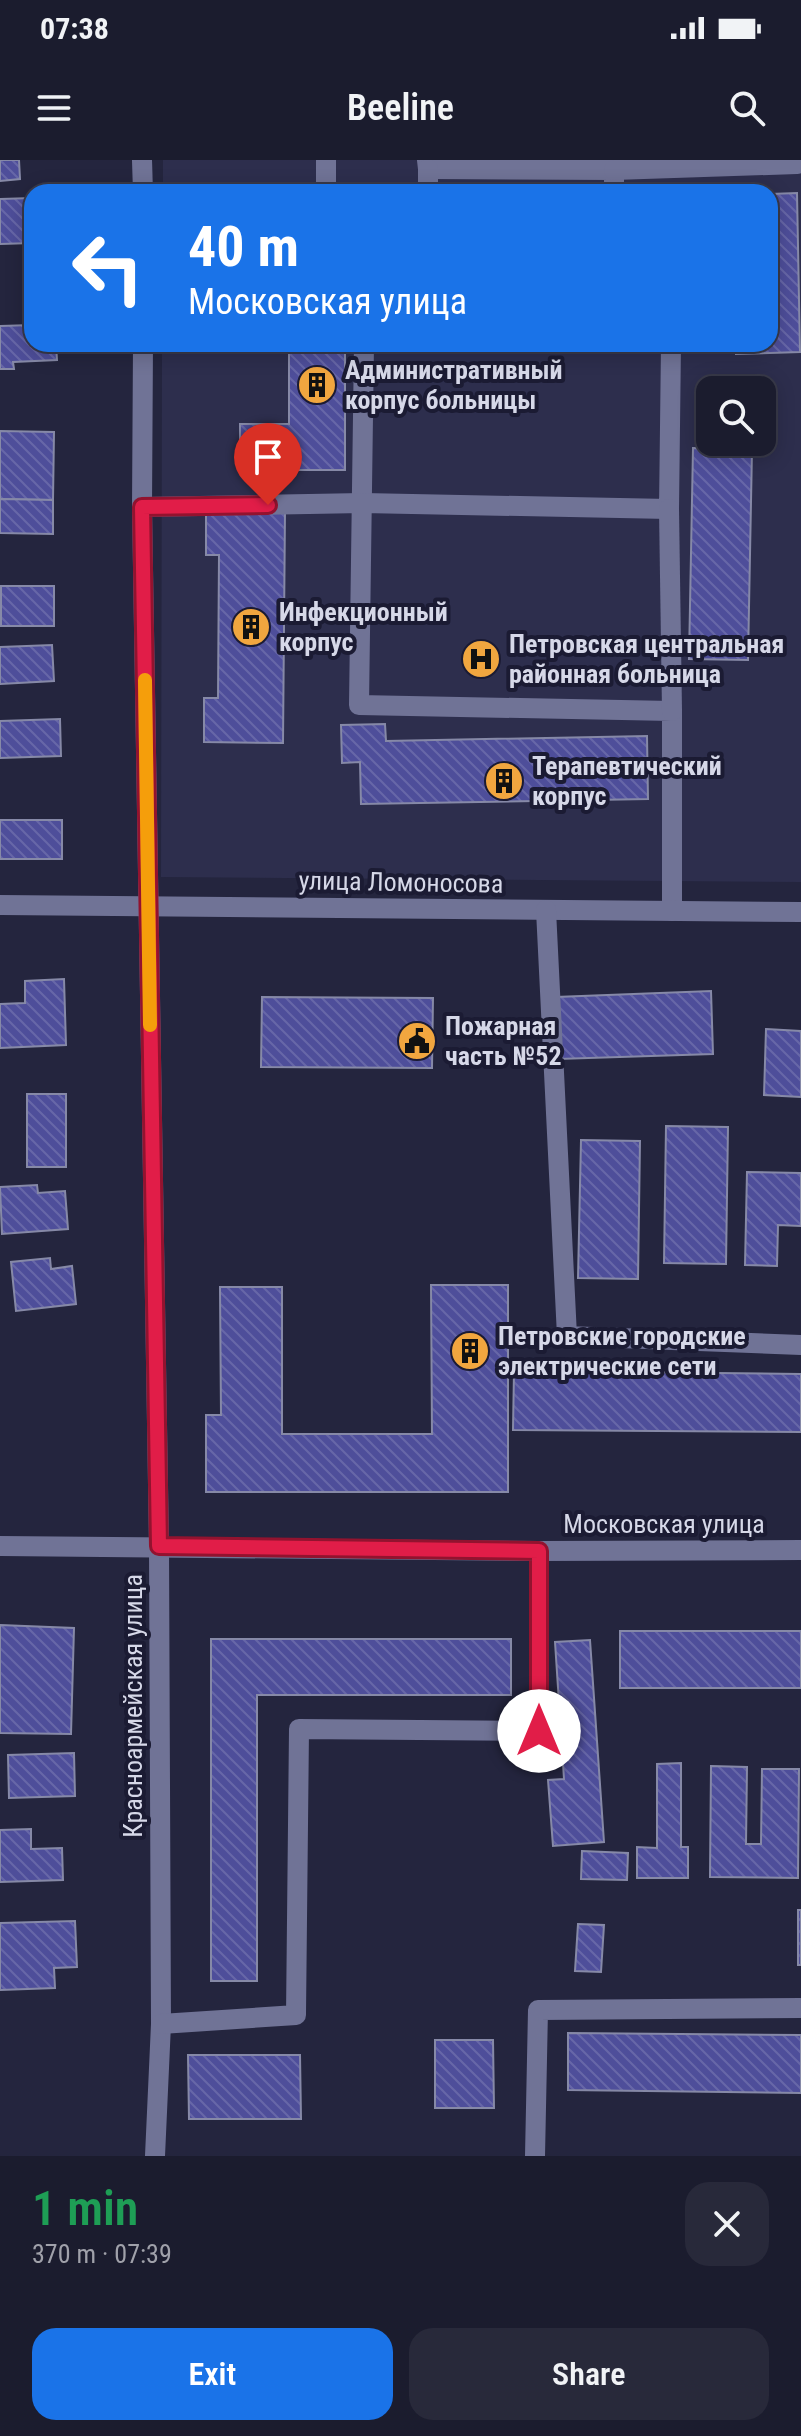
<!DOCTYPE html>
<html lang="en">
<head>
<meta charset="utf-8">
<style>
  body { margin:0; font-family:"Roboto Condensed",sans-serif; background:#28293a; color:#f1f3f6; height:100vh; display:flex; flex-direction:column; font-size:30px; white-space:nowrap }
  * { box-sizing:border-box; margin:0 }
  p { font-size:26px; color:#a0a1aa }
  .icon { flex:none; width:44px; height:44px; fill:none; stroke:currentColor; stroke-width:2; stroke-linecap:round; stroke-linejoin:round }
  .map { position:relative; height:1996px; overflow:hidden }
  .drawer { display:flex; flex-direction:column; background:#1b1c2e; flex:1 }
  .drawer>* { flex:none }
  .top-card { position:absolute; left:24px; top:24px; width:754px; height:168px; border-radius:24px; box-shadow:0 4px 20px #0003,0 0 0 2px #393a4a; background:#1a73e8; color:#fff; overflow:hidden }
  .buttons { position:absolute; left:696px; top:216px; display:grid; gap:16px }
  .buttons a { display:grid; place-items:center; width:80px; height:80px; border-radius:16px; background:#1b1c2e; box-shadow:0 4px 20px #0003,0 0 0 2px #393a4a; font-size:40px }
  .pin { position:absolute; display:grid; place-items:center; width:68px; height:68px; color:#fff; margin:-82px -34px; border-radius:50% 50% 50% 0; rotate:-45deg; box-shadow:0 0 8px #0007 }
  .pin .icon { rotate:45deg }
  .me { position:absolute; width:88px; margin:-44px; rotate:0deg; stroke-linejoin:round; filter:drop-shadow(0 0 6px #0008) }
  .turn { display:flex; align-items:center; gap:28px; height:168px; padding:0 32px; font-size:36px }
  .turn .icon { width:104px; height:104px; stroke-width:2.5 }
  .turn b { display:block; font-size:56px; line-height:68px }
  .round { display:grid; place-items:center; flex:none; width:84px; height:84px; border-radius:24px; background:#28293a }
  .headline { display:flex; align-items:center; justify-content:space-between; height:136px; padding:0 32px }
  h1 { font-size:48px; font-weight:600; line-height:60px; color:#1e9e55 }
  .action { display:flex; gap:16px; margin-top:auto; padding:16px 32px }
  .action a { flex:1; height:92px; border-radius:24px; background:#1a73e8; color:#fff; font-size:32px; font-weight:600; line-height:92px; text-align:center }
  .action a+a { background:#28293a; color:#f1f3f6 }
  .status { display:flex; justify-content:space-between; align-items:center; height:56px; padding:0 40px; background:#1b1c2e; direction:ltr }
  .status svg { height:22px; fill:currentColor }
  header { display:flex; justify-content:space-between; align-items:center; height:104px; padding:0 32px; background:#1b1c2e; font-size:36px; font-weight:600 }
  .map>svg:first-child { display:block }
  .built { fill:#2d2e4d; fill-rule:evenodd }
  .building { fill:url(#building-back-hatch); stroke:#8689a7; stroke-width:2 }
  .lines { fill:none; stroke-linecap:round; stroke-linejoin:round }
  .minor { stroke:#707396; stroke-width:20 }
  .route-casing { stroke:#92132f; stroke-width:20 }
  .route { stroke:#e11d48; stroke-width:14 }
  .slow { stroke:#f59e0b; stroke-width:14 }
  .labels { text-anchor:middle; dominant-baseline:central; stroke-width:8; stroke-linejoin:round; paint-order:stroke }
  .poi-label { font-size:26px; font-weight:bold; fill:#d6d8e8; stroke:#1b1b33; text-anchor:start }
  .street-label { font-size:26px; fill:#d6d8e8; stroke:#1b1b33 }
</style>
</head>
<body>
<div class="status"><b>07:38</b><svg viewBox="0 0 49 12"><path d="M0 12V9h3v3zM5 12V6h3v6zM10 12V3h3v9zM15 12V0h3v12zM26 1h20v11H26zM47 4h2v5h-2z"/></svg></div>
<header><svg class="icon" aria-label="menu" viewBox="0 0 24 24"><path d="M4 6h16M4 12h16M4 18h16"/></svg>Beeline<svg class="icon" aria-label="search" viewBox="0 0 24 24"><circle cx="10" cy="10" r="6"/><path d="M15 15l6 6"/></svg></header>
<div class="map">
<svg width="801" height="1996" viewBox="0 0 801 1996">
  <defs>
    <pattern id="building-back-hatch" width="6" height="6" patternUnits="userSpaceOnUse" patternTransform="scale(2)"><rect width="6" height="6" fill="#4e4e9a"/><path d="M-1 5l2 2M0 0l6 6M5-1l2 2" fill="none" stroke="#6767a8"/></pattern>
  </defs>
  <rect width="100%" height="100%" fill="#24253e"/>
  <!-- built -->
  <path class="built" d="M163,0H801V722L161,717L162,184H770V32H163ZM710,230H762V282H710Z"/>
  <!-- building -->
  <g class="building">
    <polygon points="0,0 19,0 20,19 0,21"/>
    <polygon points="797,33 800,192 736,194 736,184 770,184 770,34"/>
    <polygon points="32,38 32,83 0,84 0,39"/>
    <polygon points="32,165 32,184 56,184 57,200 13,202 14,209 0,209 0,166"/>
    <polygon points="240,184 345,184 345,310 240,310 240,264 289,264 289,186"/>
    <polygon points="0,271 54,272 53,340 0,339"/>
    <polygon points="693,288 752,289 748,500 689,499"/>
    <polygon points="0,339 53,340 53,374 0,373"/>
    <polygon points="206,349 285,350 283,583 204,582 204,538 218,538 219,395 206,395"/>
    <rect x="1" y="426" width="53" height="40"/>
    <polygon points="52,485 54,521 0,524 0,487"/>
    <polygon points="60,559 61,596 0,598 0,561"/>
    <polygon points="385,564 386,581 647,576 648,639 361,644 360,602 342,603 341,565"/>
    <rect x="0" y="660" width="62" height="39"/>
    <polygon points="64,819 66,885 0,888 0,844 25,843 25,821"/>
    <polygon points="711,831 713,894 558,899 556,837"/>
    <polygon points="262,837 433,838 432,908 261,907"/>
    <polygon points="766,869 801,871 801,937 764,935"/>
    <rect x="27" y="934" width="39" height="73"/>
    <polygon points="666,966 728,967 726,1104 664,1103"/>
    <polygon points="581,980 640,981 638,1119 578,1118"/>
    <polygon points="747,1012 801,1013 801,1066 778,1065 777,1106 745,1105"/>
    <polygon points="37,1025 38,1033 65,1031 68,1069 2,1074 0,1027"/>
    <polygon points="50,1098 51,1109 72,1106 76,1144 16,1151 11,1102"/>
    <polygon points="431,1125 508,1125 508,1332 206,1332 206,1255 221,1255 220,1127 282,1127 282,1274 432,1274"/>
    <polygon points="514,1211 801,1214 801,1272 513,1270"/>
    <polygon points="0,1465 74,1468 71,1574 0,1573"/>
    <rect x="620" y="1471" width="181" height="57"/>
    <polygon points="211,1479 511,1479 511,1535 257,1535 257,1821 211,1821"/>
    <polygon points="590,1480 604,1682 553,1686 548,1620 564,1619 555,1482"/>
    <polygon points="74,1593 75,1636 9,1638 8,1595"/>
    <polygon points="681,1603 681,1687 688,1687 688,1718 637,1718 637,1687 657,1688 657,1604"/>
    <polygon points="711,1606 747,1607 746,1684 761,1684 762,1609 799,1609 798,1718 710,1717"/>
    <polygon points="31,1669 31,1689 62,1688 63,1720 0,1722 0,1670"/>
    <polygon points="582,1691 628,1693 627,1720 581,1719"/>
    <rect x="798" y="1750" width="3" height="55"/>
    <polygon points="75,1761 77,1807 54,1808 55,1828 0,1830 0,1763"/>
    <polygon points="578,1764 604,1765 601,1812 575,1811"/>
    <polygon points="568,1873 801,1875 801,1933 568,1930"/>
    <polygon points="435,1880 493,1880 494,1948 435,1948"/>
    <polygon points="188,1895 300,1895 301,1959 189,1959"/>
  </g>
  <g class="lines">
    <!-- minor -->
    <g class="minor">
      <polyline points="142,0 143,32"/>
      <polyline points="427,0 428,9 614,10 614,32"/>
      <polyline points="428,9 428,32"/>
      <polyline points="614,10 797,4"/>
      <polyline points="326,32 326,0"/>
      <polyline points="143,184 142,347 159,1386 161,1864 155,1996"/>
      <polyline points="364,184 359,545 672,551 672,751"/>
      <polyline points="142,347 363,343 669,349 671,184"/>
      <polyline points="669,349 672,551"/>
      <polyline points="0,745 801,752"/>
      <polyline points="546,750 567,1176 801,1185"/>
      <polyline points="0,1386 539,1391 801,1390"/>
      <polyline points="161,1864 296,1855 299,1569 539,1571 539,1391"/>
      <polyline points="535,1996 538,1850 801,1848"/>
    </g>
  </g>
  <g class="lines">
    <defs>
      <polyline id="route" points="268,345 142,347 159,1386 539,1391 539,1571"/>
    </defs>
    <!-- route casing -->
    <use href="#route" class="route-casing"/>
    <!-- route -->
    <use href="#route" class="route"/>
    <!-- slow -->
    <polyline class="slow" points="145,520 150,865"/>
  </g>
  <!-- icons -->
  <defs>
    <symbol id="building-disc" viewBox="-11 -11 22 22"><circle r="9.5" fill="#f1a63f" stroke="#1b1b33"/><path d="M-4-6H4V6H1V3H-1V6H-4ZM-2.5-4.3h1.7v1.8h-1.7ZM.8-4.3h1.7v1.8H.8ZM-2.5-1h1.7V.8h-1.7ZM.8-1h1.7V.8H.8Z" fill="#111"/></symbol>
    <symbol id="hospital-disc" viewBox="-11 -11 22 22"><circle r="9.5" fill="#f1a63f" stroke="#1b1b33"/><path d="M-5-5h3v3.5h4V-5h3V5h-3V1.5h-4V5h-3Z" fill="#111"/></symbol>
    <symbol id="civic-disc" viewBox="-11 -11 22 22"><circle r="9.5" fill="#f1a63f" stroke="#1b1b33"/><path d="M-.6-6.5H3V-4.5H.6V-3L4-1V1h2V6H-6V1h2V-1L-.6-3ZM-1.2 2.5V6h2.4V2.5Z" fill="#111"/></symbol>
  </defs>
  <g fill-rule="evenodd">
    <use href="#building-disc" x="295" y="203" width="44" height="44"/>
    <use href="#building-disc" x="229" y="445" width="44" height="44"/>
    <use href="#hospital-disc" x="459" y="477" width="44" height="44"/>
    <use href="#building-disc" x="482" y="599" width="44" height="44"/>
    <use href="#civic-disc" x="395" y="859" width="44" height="44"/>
    <use href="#building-disc" x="448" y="1169" width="44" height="44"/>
  </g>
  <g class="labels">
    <!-- poi labels -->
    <g class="poi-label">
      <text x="345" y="210">Административный<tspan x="345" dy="30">корпус больницы</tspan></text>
      <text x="279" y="452">Инфекционный<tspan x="279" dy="30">корпус</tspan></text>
      <text x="509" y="484">Петровская центральная<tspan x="509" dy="30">районная больница</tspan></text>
      <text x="532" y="606">Терапевтический<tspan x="532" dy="30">корпус</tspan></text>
      <text x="445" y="866">Пожарная<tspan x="445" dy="30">часть №52</tspan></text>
      <text x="498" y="1176">Петровские городские<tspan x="498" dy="30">электрические сети</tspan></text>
    </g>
    <!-- street labels -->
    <g class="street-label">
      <text transform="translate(401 722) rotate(1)">улица Ломоносова</text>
      <text x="664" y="1364">Московская улица</text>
      <text transform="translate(133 1546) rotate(-90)">Красноармейская улица</text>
    </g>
  </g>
</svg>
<div class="buttons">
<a><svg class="icon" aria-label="search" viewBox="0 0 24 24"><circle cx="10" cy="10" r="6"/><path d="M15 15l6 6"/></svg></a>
</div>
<div class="pin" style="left:268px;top:345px;background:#d93025"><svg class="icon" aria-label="arrive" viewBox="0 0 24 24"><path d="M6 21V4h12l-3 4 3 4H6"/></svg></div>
<svg class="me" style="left:539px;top:1571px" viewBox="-20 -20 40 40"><circle r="19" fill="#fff"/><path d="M0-13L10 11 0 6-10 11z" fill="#e11d48"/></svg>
<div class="top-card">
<div class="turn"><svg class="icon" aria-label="left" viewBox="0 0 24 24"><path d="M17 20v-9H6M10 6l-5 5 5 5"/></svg><div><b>40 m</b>Московская улица</div></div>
</div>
</div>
<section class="drawer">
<div class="headline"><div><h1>1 min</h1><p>370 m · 07:39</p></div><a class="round"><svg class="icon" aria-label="close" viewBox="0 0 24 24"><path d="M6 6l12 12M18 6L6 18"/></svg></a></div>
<div class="action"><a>Exit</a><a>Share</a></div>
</section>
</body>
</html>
